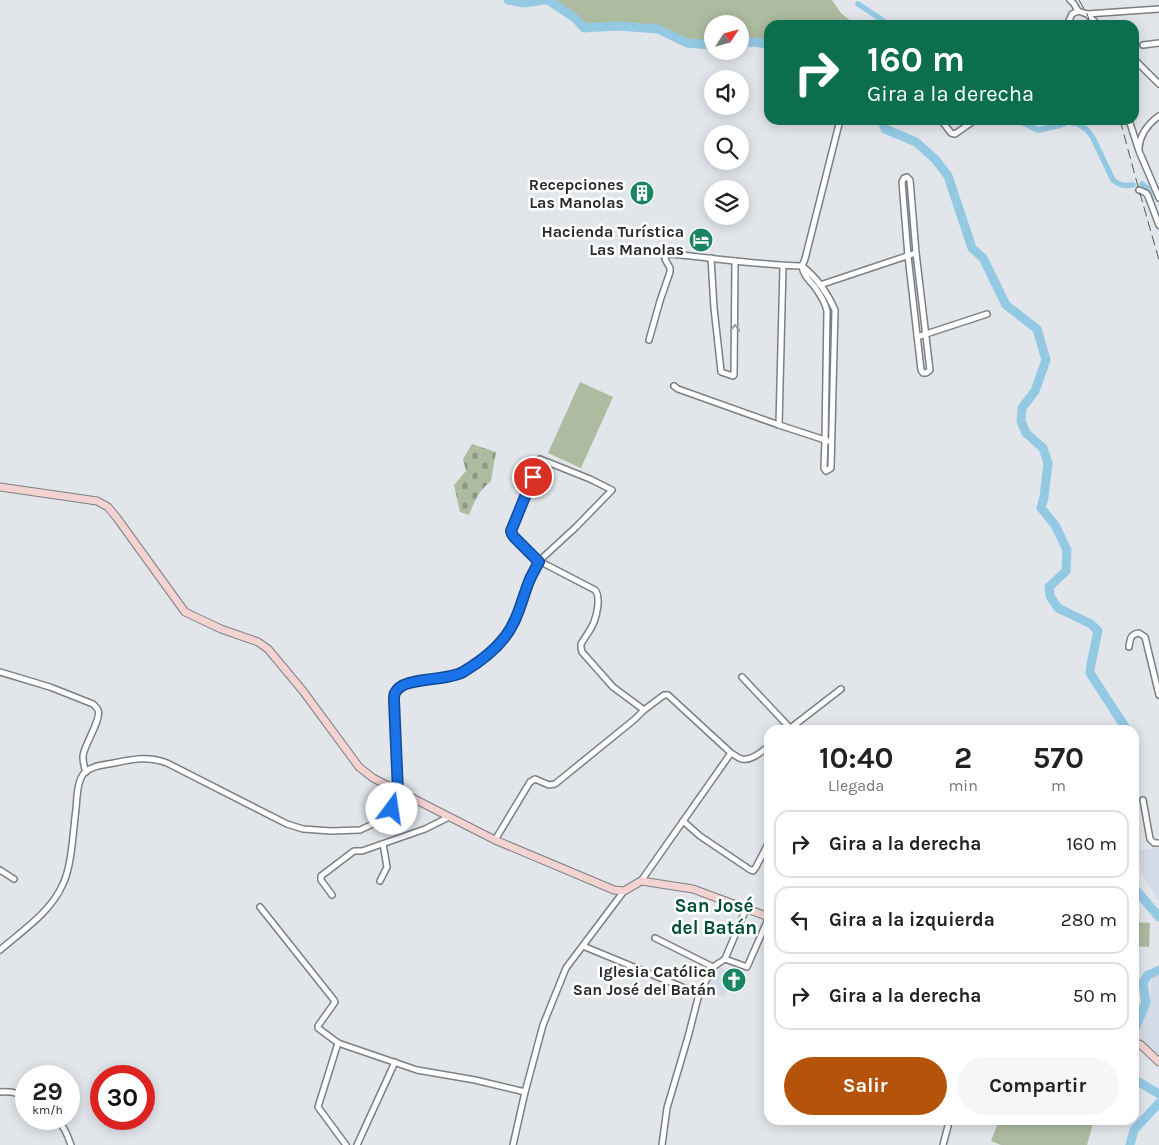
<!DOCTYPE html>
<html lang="es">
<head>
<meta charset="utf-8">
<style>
  body { margin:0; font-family:Karla,sans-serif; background:#f6f6f6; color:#222; height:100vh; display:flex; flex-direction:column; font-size:19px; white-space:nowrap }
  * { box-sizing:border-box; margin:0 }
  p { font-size:16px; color:#767676 }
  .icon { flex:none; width:28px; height:28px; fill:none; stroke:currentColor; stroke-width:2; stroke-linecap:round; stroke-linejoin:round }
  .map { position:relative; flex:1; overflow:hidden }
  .details { position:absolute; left:764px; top:725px; width:375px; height:400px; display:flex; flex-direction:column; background:#fff; border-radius:15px; box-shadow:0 2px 12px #0003 }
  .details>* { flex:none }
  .top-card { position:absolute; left:764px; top:20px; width:375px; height:105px; border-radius:15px; box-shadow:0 2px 12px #0003; background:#0b6e4f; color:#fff; overflow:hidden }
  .needle { width:32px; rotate:54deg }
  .tools { position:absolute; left:704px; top:15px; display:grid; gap:10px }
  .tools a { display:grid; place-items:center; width:45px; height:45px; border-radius:50%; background:#fff; box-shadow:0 2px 12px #0003; font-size:25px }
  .speed { position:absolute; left:15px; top:1065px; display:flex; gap:10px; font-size:25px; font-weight:700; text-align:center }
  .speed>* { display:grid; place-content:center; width:65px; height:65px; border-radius:50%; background:#fff; box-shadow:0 2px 12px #0003; line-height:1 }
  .speed small { font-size:12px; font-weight:400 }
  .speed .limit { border:8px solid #d22; background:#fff; color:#111 }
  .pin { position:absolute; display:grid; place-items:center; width:42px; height:42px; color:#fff; margin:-21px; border:2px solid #fff; border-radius:50%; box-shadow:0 1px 5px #0007 }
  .me { position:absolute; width:55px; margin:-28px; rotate:14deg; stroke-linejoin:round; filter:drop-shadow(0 0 4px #0008) }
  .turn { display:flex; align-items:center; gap:18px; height:105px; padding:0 20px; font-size:22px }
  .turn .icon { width:65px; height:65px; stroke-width:2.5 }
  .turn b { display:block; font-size:35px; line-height:42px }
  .eta { display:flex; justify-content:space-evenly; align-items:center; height:85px; text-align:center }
  .eta b { font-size:30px; font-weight:700; line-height:35px }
  .action { display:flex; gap:10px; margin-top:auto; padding:10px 20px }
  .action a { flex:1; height:58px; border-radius:30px; background:#b45309; color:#fff; font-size:20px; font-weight:700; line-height:58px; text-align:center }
  .action a+a { background:#f6f6f6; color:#222 }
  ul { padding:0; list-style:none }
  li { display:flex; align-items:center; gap:15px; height:68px; margin:0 10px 8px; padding:0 10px; border:2px solid #e0e0e0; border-radius:15px }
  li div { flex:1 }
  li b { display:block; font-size:19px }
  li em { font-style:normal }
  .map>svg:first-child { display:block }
  .built { fill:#d3dbe6 }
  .green { fill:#adbba0 }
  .cemetery { fill:url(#cemetery-stones) }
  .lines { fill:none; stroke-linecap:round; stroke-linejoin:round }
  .canal { stroke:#94c9e4; stroke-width:5.5 }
  .river { stroke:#94c9e4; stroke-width:9 }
  .street-casing { stroke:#7c7f84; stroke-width:8 }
  .secondary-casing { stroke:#7c7f84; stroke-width:9 }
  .street { stroke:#fff; stroke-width:5 }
  .secondary { stroke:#f3d3d0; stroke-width:7 }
  .rail { stroke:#56595b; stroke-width:1; stroke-dasharray:10 5; stroke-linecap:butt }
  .oneway { stroke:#9e9fa0 }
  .route-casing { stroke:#114b97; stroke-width:12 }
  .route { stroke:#1a73e8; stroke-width:9 }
  .labels { text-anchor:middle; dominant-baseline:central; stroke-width:5; stroke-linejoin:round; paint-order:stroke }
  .poi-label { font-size:16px; font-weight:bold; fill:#282a2c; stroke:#fff; text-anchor:end }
  .quarter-label { font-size:19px; font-weight:bold; fill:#005038; stroke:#fff }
</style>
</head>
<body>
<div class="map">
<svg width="1159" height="1145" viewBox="0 0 1159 1145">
  <defs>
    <pattern id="cemetery-stones" width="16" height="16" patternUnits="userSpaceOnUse" patternTransform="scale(1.25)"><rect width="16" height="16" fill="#adbba0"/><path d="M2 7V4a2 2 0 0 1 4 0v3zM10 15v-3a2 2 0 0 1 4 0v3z" fill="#8d9883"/></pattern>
  </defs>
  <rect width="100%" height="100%" fill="#e2e6eb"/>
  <!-- built -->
  <g class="built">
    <polygon points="1159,848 1159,901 1142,875 1137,851"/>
    <polygon points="716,966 733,972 724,997 703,990"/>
    <polygon points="1159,972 1159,1058 1138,1039 1149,1003 1152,977"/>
  </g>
  <!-- green -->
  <g class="green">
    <polygon points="553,0 832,0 841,13 856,25 769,25 769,42 752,39 742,43 740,43 740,24 712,24 712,41 688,40 664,29 648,26 612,23 585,26 576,16"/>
    <polygon points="580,382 613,397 581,468 548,453"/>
    <polygon points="1134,922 1150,923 1149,947 1134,946"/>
    <polygon points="999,1120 1094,1120 1087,1145 1001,1145 991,1141"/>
  </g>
  <!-- cemetery -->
  <path class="cemetery" d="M472,444L496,452L491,481C478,492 475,500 469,515L460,512L454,485L466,471L463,459Z"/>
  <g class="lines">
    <!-- canal -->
    <g class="canal">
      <polyline points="858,4 875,15 888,25"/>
      <path d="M1017,120L1038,130L1058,126L1068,122L1079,124L1088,131L1093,138L1113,180C1120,186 1125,186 1133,185"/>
      <polyline points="1142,184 1147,188 1151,198"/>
    </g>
    <!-- river -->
    <g class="river">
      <polyline points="508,0 523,3 545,0"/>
      <polyline points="548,0 575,18 584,28 618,26 658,29 687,43 712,45"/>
      <polyline points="740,43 753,42 769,44"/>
      <polyline points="882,120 885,129 916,142 935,159 948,176 972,248 983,258 1006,305 1037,329 1046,360 1035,391 1022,408 1021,421 1026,433 1043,448 1048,463 1044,497 1041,508 1055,525 1067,550 1066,571 1049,587 1050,596 1058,608 1091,624 1098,631 1091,664 1090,673 1127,730"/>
      <polyline points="1134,884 1135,889 1159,917"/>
      <polyline points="1134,1032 1146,1002 1143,983 1148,975 1159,970"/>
      <polyline points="1134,1079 1159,1094"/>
      <polyline points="1130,1145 1134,1130 1159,1103"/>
    </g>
    <defs>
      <g id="street">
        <polyline points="1070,0 1074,4 1078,11 1087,14 1159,9"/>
        <polyline points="1087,14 1098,25"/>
        <polyline points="1067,25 1072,14 1078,11"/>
        <polyline points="1143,45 1159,43"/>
        <polyline points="1134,59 1159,84"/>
        <polyline points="941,120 951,133 955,134 975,120"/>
        <polyline points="1129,120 1139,151 1159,198"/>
        <path d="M1139,148C1140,134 1148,124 1159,116"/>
        <polygon points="907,177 910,180 916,253 930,370 926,373 923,373 921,370 908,256 902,182 904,178"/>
        <polyline points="1139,190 1146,193 1148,196 1159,225"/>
        <polyline points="711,258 714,308 721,371 721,372 733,376 734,375 735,261"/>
        <path d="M802,266C816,277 828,294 835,310L831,468L826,471L824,468L825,440L827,311C825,302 820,294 814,286C809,280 803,275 802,266Z"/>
        <polyline points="802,266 805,259 840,120"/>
        <polyline points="820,285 916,253"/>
        <polyline points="917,337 987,314"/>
        <path d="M649,340L660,301L670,272V268L665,259L666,255L670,254C714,258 758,265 802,266"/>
        <polyline points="674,386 678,389 779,425 828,441"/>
        <polyline points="779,425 783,266"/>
        <path d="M1129,647C1130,640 1130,634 1139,633L1145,637L1159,695"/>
        <path d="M0,672L50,687L93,704C94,705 97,708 98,710C102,719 84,745 83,756C83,761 84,767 86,772"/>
        <polyline points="742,677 790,728"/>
        <path d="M644,710L664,695H668L731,753C735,755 739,759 742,759C752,761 762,751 769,746"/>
        <polyline points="788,730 841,689"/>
        <polyline points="1143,800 1150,839 1154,843 1159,843"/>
        <polyline points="683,821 700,836 749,869 753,871 756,867 769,842"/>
        <polyline points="0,870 14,879"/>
        <polyline points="380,881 387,867 383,844"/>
        <polyline points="641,881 731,753"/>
        <polyline points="332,895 321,880 321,876 354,851 362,851 425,829 449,817"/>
        <polyline points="260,907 334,1000 335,1002 318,1026 318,1028 338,1043 417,1070 475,1080 525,1092"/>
        <polyline points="655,938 713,967"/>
        <polyline points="583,946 699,994"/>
        <path d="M0,950C22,931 51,912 63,884C72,865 73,831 76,809C77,798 77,780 85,772C93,765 105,765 114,763C134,759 148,756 167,763L287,824L303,829L331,831L360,830L375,823L392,809L396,803L398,791L394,700C394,698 394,695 395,693C403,675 447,682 463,672C483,660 504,644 514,622C521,608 524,593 530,579C533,573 536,567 539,561L514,537L511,534V531L540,459L590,479L612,490L576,527L539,561L595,590C601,597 597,614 594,622C591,630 585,637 581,644V648L582,652L613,687L644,710L635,719L555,784L549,785L535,779L530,782L495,840"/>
        <polyline points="725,959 747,967 769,917"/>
        <polyline points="338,1043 318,1107 346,1145"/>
        <path d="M0,1092C10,1091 18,1092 26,1098"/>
        <path d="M56,1119C64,1125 68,1136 71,1145"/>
        <polyline points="357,1145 395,1062"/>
        <polyline points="513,1145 525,1092 543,1025 566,968 624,891"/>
        <polyline points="662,1145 667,1108 688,1037 699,994 713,967 725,959 746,909"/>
        <polyline points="943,1145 948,1126 949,1120"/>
      </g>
      <g id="secondary">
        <polyline points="0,487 97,501 108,507 117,518 185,612 221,629 258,642 268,649 303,691 359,767 373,778 495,840 614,890 624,891 641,881 693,889 769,917"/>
        <polyline points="1134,1042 1141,1045 1159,1062"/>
      </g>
    </defs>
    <!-- street casing -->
    <use href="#street" class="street-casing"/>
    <!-- secondary casing -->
    <use href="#secondary" class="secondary-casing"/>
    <!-- street -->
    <use href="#street" class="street"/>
    <!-- secondary -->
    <use href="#secondary" class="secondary"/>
    <!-- rail -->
    <g class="rail">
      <polyline points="1079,0 1087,14 1091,25"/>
      <polyline points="1120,120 1139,190 1159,260"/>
    </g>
  </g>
  <!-- one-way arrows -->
  <defs><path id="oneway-chevron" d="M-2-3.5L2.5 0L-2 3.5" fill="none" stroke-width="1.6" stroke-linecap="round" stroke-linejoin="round" transform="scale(1.25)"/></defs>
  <use class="oneway" href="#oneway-chevron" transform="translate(735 328) rotate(-89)"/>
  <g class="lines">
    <defs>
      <path id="route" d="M392,809L396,802L398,792L394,700C394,698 394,695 395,693C402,676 446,682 463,672C483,660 504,644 514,622C521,608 524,593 530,579C533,573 536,567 539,562L514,537L512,534L511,531L533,477"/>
    </defs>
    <!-- route casing -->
    <use href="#route" class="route-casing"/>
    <!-- route -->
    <use href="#route" class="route"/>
  </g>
  <!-- icons -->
  <defs>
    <symbol id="building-disc" viewBox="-11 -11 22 22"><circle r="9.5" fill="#1a8561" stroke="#fff"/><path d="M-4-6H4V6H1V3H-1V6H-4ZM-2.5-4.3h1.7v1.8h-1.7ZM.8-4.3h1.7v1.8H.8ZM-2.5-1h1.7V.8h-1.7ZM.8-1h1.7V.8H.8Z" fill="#fff"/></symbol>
    <symbol id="hotel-disc" viewBox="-11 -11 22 22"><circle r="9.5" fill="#1a8561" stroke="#fff"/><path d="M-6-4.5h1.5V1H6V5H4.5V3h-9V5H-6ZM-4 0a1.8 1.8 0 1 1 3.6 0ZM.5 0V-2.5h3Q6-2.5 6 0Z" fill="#fff"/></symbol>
    <symbol id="church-disc" viewBox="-11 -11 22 22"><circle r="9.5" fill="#1a8561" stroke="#fff"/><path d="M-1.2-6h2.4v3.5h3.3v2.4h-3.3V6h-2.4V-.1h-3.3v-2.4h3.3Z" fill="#fff"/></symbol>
  </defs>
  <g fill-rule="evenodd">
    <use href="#building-disc" x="628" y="179" width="28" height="28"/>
    <use href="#hotel-disc" x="687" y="226" width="28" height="28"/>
    <use href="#church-disc" x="720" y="966" width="28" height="28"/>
  </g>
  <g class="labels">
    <!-- poi labels -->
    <g class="poi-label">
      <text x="624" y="184">Recepciones<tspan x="624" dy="18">Las Manolas</tspan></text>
      <text x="684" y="231">Hacienda Turística<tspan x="684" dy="18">Las Manolas</tspan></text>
      <text x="716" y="971">Iglesia Católica<tspan x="716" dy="18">San José del Batán</tspan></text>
    </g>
    <!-- quarter labels -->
    <g class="quarter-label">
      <text x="714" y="906">San José<tspan x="714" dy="22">del Batán</tspan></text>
    </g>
  </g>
</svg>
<div class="tools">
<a><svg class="needle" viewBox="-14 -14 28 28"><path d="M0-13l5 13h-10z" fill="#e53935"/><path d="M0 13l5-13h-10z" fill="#767676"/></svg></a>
<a><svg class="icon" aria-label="sound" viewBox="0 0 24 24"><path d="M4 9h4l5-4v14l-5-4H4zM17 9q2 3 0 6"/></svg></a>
<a><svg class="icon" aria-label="search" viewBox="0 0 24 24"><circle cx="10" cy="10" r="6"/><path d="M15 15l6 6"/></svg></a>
<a><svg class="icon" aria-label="layers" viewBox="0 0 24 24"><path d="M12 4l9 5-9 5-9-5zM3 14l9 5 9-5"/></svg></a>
</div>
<div class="speed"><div>29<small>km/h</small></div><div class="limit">30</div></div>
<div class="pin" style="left:533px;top:477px;background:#d93025"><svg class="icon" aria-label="arrive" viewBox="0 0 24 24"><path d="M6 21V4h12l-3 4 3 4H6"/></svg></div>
<svg class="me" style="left:392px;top:809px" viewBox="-20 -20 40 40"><circle r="19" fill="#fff"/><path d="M0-13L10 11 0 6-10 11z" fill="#1a73e8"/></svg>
<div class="top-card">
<div class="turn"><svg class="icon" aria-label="right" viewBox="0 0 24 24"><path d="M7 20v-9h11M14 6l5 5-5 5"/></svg><div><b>160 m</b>Gira a la derecha</div></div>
</div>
<section class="details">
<div class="eta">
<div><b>10:40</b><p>Llegada</p></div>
<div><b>2</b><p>min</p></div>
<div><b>570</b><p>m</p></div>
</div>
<ul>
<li><svg class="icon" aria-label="right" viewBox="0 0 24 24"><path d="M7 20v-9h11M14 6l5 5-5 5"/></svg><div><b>Gira a la derecha</b></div><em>160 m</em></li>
<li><svg class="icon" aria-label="left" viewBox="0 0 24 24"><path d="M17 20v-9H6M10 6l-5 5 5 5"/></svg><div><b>Gira a la izquierda</b></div><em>280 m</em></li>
<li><svg class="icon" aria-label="right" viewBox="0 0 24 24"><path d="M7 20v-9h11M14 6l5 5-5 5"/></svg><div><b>Gira a la derecha</b></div><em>50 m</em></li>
</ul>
<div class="action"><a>Salir</a><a>Compartir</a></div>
</section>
</div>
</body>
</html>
